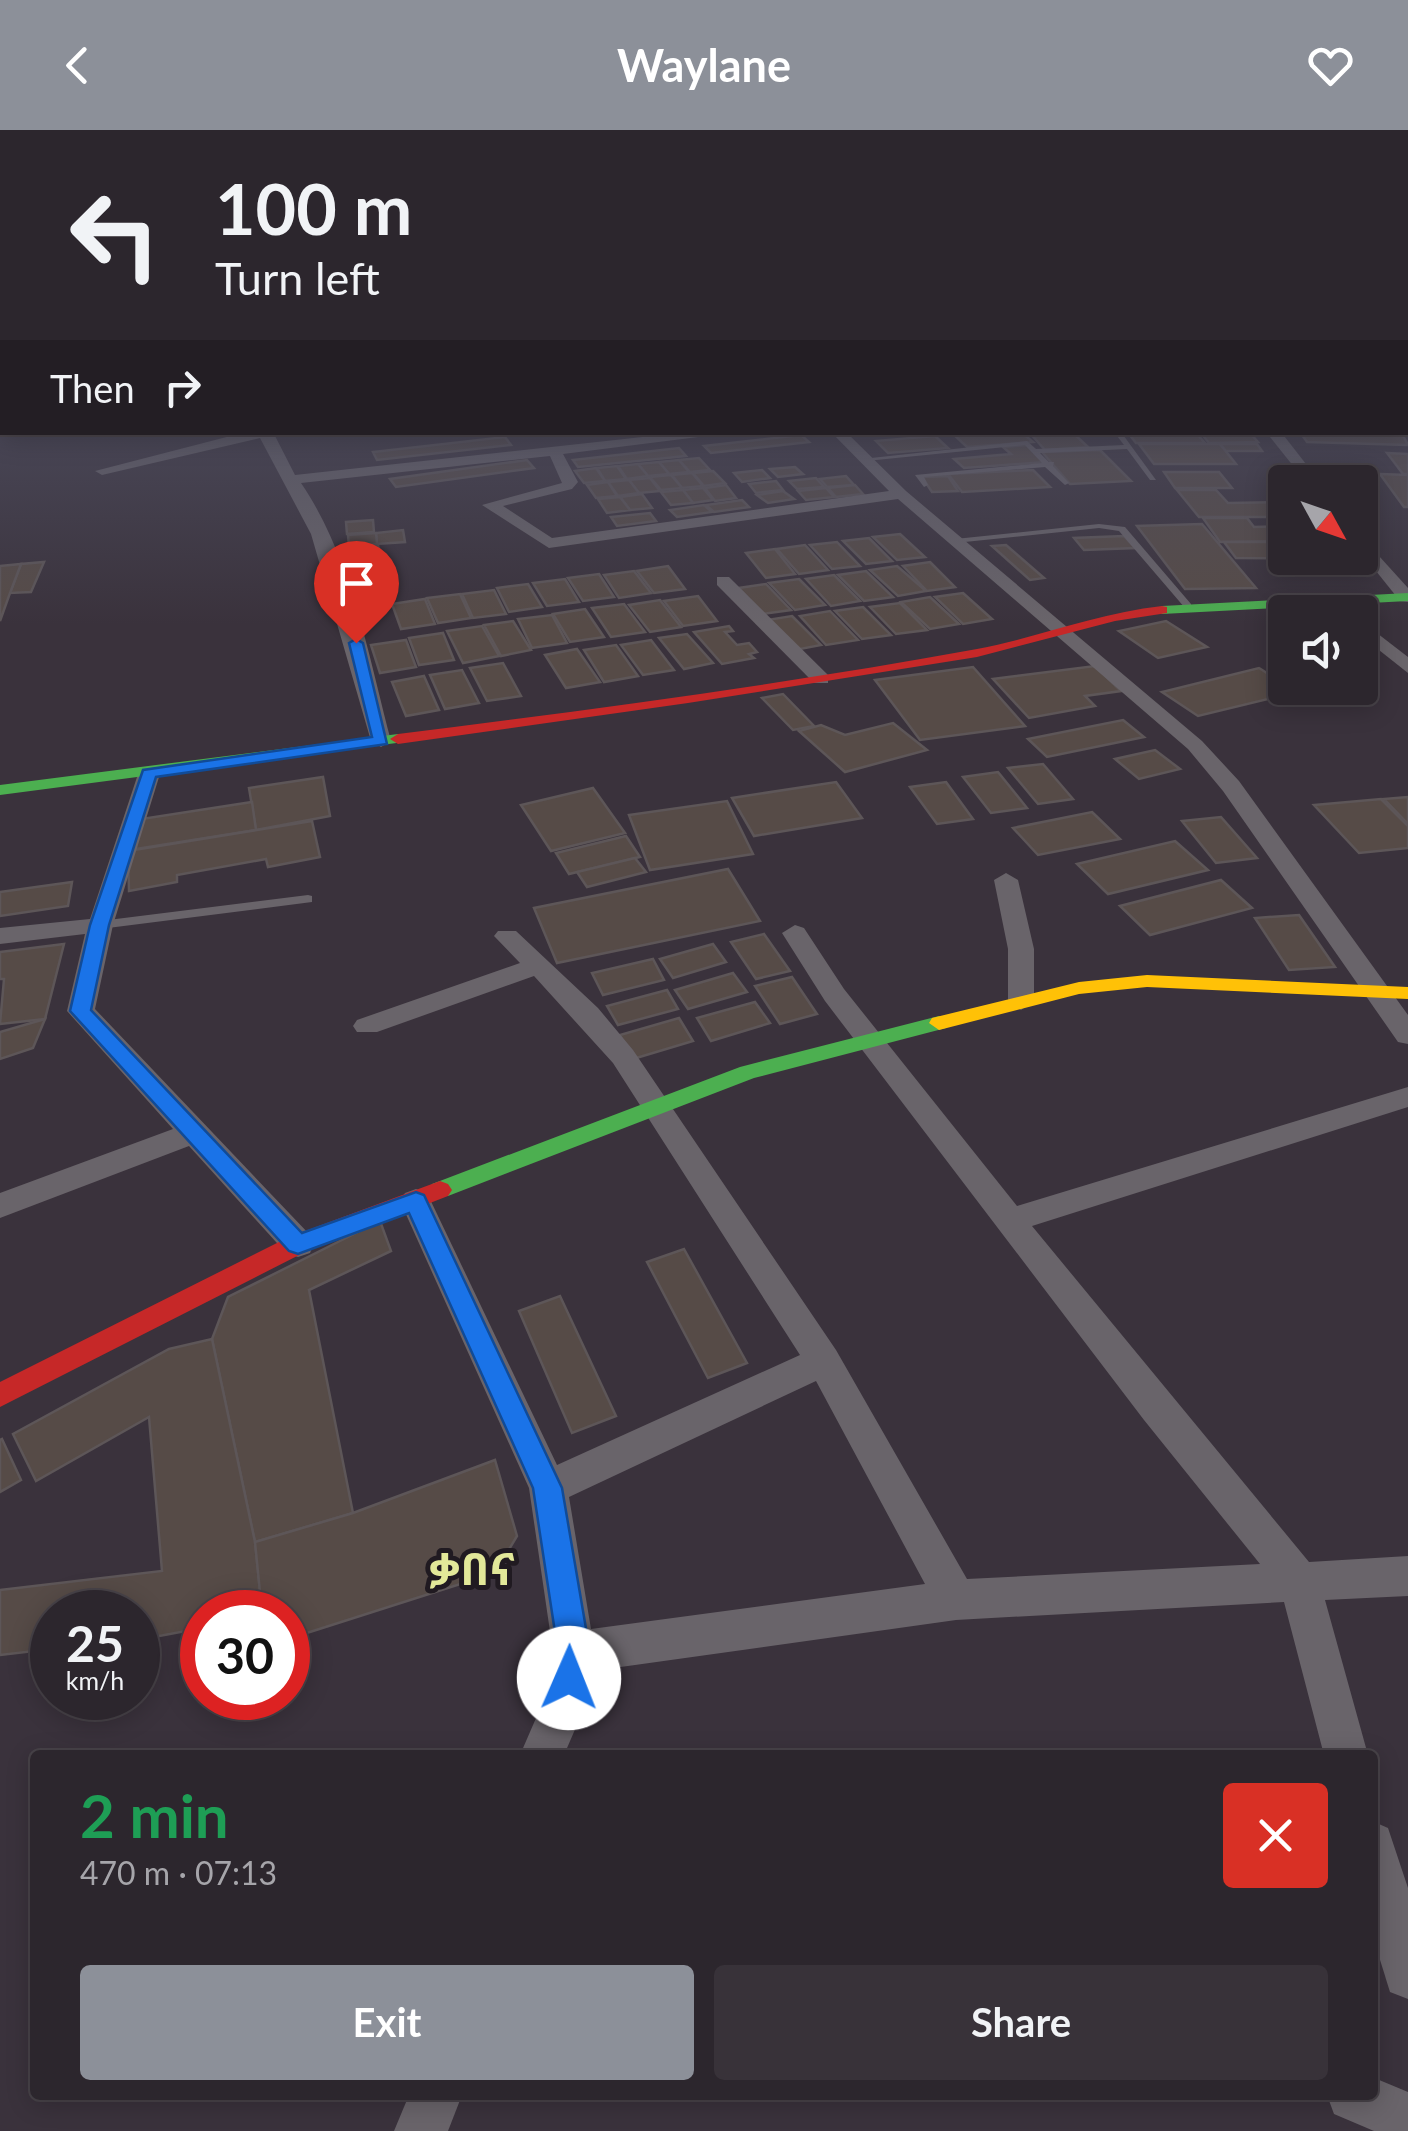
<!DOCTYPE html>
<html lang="en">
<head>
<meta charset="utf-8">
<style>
  body { margin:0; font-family:Lato,"Noto Sans Ethiopic",sans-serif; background:#383239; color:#f1f3f6; height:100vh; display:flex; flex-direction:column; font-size:38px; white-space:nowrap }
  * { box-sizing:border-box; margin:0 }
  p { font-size:32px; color:#a6a5aa }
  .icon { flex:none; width:55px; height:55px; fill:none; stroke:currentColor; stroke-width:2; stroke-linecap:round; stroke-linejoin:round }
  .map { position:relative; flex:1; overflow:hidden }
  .drawer { position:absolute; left:30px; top:1620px; width:1348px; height:350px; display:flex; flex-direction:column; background:#2c262d; border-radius:10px; box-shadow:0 5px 25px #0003,0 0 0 2px #484349 }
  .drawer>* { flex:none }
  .top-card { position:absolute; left:0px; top:0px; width:1410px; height:305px; box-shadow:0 5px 25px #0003,0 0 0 2px #484349; background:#2c262d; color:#f1f3f6; overflow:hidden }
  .needle { width:65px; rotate:130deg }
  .tools { position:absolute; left:1268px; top:335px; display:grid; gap:20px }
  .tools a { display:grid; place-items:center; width:110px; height:110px; border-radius:10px; background:#2c262d; box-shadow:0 5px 25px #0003,0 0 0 2px #484349; font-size:50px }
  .speed { position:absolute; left:30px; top:1460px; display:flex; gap:20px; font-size:50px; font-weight:700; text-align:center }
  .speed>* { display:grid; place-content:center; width:130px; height:130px; border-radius:50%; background:#2c262d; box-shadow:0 5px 25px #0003,0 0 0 2px #484349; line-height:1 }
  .speed small { font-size:25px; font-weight:400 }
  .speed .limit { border:15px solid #d22; background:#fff; color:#111 }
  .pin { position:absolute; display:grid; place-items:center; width:85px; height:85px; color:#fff; margin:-102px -42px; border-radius:50% 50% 50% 0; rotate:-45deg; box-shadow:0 0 10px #0007 }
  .pin .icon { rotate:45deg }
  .me { position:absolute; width:110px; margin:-55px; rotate:1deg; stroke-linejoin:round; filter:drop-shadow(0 0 8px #0008) }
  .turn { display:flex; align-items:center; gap:35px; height:210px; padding:0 50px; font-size:45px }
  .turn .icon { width:130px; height:130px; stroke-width:2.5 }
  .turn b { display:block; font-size:70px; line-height:85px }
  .then { display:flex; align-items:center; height:95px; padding:0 50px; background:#0003; gap:20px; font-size:38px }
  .round { display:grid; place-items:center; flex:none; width:105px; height:105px; border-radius:10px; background:#383239 }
  .overview { display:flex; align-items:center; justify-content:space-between; height:170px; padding:0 50px }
  h1 { font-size:60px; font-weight:700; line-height:75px; color:#1e9e55 }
  .button { display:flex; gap:20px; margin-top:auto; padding:20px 50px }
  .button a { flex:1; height:115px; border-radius:10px; background:#8c9099; color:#fff; font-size:40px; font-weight:700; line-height:115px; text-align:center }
  .button a+a { background:#383239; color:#f1f3f6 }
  header { display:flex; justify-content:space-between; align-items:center; height:130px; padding:0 50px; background:#8c9099; color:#fff; font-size:45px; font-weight:700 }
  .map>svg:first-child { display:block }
  .building { fill:#564b47; stroke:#5d5658; stroke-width:2.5 }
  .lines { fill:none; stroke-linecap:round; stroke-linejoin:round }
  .lane { fill:#69646a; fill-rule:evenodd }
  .street { fill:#69646a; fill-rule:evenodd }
  .fast { fill:#4caf50; fill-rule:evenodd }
  .slow { fill:#ffc107; fill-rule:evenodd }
  .jam { fill:#c62828; fill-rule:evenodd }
  .route { fill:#1a73e8; stroke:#114b97; stroke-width:2.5 }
  .labels { text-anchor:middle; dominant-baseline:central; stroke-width:10; stroke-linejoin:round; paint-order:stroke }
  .near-district-label { font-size:45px; font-weight:bold; fill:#e2e899; stroke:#201a21 }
</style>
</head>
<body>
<header><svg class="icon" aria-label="back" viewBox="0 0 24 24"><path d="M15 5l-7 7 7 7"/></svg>Waylane<svg class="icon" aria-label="heart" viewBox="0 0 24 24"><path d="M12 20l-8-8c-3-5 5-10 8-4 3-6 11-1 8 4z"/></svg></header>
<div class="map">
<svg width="1408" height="2001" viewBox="0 0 1408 2001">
  <rect width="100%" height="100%" fill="#3a323c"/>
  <!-- building -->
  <g class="building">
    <polygon points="951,302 1021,302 1033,312 967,317"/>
    <polygon points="1029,302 1072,302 1088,317 1045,320"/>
    <polygon points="1200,302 1249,302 1258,312 1209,313"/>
    <polygon points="1300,302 1401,302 1408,315 1307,312"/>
    <polygon points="1196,303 1205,313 1136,313 1129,304"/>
    <polygon points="801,305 809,312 711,323 704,316"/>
    <polygon points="935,306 948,318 888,323 876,311"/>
    <polygon points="505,307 511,315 377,330 373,322"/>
    <polygon points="1139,314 1220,314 1236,334 1154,334"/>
    <polygon points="1220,314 1257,314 1262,321 1226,321"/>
    <polygon points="1027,315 1046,332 964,338 954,329 1011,324 1003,317"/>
    <polygon points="679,318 686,326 578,337 573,330"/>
    <polygon points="1100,320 1131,351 1070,354 1042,322"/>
    <polygon points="1387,323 1408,324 1408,344 1403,344"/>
    <polygon points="699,328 710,340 690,342 679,330"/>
    <polygon points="527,330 534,338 396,357 390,349"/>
    <polygon points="679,330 689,342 669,344 659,332"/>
    <polygon points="659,332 669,344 648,346 638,334"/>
    <polygon points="638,334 648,346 627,349 618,336"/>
    <polygon points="617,336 626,349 605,351 597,338"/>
    <polygon points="795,337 803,344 778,347 770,339"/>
    <polygon points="596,338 605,351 584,353 575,341"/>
    <polygon points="762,340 770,348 742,352 734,343"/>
    <polygon points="1033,340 1050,357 962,362 948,344"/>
    <polygon points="713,341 725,353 704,356 693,343"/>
    <polygon points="1164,342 1219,342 1232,358 1175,358"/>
    <polygon points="692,343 703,356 682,358 672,345"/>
    <polygon points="1380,344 1408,345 1408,377 1404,377"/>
    <polygon points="671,345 682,358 661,360 650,347"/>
    <polygon points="846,346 854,355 827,357 820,349"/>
    <polygon points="948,346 958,361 932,362 922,347"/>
    <polygon points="650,348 660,361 639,363 629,350"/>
    <polygon points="816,348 824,357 797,359 789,351"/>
    <polygon points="629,350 639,363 618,366 608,352"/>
    <polygon points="776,351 783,360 756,363 749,354"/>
    <polygon points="608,352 617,366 596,368 587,355"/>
    <polygon points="726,355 736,368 715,371 705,358"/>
    <polygon points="855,355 863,364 836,367 828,358"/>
    <polygon points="703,358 713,370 693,373 683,360"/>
    <polygon points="826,358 834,367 806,370 798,361"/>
    <polygon points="683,360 693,373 671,375 661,362"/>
    <polygon points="1177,360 1216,360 1228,373 1285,372 1285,387 1199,387"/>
    <polygon points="783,361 794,369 768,373 757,365"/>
    <polygon points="642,364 652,378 630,380 620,367"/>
    <polygon points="620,367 630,380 607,383 598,369"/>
    <polygon points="742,370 749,377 714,382 706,375"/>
    <polygon points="704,375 712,382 677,387 670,380"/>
    <polygon points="650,383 656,391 617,396 611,387"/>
    <polygon points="1203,388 1247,388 1254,397 1285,396 1285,411 1220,412"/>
    <polygon points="373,390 374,402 347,404 346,392"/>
    <polygon points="1202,394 1256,458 1185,459 1137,396"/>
    <polygon points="403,400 405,412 377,414 376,403"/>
    <polygon points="376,403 377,414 349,417 348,405"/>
    <polygon points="900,404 925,427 897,430 873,407"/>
    <polygon points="1124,406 1135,418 1084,420 1074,408"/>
    <polygon points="869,408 892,431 866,434 843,411"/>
    <polygon points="837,412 860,436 832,439 810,415"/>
    <polygon points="1224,412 1285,412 1285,428 1362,429 1236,428"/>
    <polygon points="378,415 380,427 351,430 350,418"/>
    <polygon points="805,415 828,440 799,444 777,419"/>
    <polygon points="1006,415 1044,448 1030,450 992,416"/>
    <polygon points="775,419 795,444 766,448 746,423"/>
    <polygon points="44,432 31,462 10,463 21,434"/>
    <polygon points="930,432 955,457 927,461 903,436"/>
    <polygon points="21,434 10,463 0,491 0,436"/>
    <polygon points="668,436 685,459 654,463 637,441"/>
    <polygon points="897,436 926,461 898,466 870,440"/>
    <polygon points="634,441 651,463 619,468 604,445"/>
    <polygon points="866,441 893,467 864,471 838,445"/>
    <polygon points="599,444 614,467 583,471 568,448"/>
    <polygon points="834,445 860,471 831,476 806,449"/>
    <polygon points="565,449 579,472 547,476 533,453"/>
    <polygon points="799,449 825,475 795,480 769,453"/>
    <polygon points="528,454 542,477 509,482 497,458"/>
    <polygon points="766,454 791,480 762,484 739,458"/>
    <polygon points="494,460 506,484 473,488 462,464"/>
    <polygon points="963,463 992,489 963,494 935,467"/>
    <polygon points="460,464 471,488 438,493 427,468"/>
    <polygon points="698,466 717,491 683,496 664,471"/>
    <polygon points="930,467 959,494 930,499 901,472"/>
    <polygon points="425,469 435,494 401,499 392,474"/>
    <polygon points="660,470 681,497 650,502 629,475"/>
    <polygon points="900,473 927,500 896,504 870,477"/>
    <polygon points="624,474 645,502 611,507 592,478"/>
    <polygon points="863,477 891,505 862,509 835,481"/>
    <polygon points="585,479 604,507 570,512 553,484"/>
    <polygon points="830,481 858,510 826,515 800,486"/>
    <polygon points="552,485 567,513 532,518 518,489"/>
    <polygon points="792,486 821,515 795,520 767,490"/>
    <polygon points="513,491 531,520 501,526 484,495"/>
    <polygon points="1166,491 1207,517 1158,528 1119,501"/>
    <polygon points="482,496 499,526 463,533 447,501"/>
    <polygon points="729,496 733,501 725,502 737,515 749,513 757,522 749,524 754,528 722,534 694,502"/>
    <polygon points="443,503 454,530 419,535 409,508"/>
    <polygon points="687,504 713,533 684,539 659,508"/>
    <polygon points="406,510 416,537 380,543 371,515"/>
    <polygon points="651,510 674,540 643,545 621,515"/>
    <polygon points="616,515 638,546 604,552 584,520"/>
    <polygon points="577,519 600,552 566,558 545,525"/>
    <polygon points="503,533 521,566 487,571 470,538"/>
    <polygon points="1095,536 1121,561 1085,566 1095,576 1029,588 993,549"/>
    <polygon points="973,537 1025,596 920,610 875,550"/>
    <polygon points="1259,538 1297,562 1198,586 1162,562"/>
    <polygon points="462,540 479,573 445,579 430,545"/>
    <polygon points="424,546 439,580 406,586 392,552"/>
    <polygon points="783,564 814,596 793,600 762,568"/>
    <polygon points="1123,590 1144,607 1047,627 1028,609"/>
    <polygon points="893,593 927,620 845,642 799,601 821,595 845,605"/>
    <polygon points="1155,620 1180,639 1139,649 1115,629"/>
    <polygon points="1043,634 1073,669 1038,674 1008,638"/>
    <polygon points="998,642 1027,678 991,683 963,647"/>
    <polygon points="323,647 330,686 256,700 249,658"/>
    <polygon points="836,652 862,688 754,706 732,668"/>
    <polygon points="946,652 973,689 937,694 910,657"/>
    <polygon points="593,658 625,703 551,721 521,675"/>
    <polygon points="1408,667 1408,694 1384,669"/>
    <polygon points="1381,669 1408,696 1408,718 1359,723 1314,675"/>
    <polygon points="727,671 753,724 650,740 629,685"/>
    <polygon points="252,672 256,700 136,719 135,690"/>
    <polygon points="1092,682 1120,709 1038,725 1013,698"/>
    <polygon points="1221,687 1257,728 1216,733 1182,691"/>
    <polygon points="312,691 320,727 268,737 266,729 177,745 177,752 129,761 128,721"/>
    <polygon points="626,706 640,727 569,744 556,723"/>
    <polygon points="1175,711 1208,740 1108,764 1077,734"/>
    <polygon points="635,728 646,742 587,757 577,742"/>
    <polygon points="728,739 760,791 557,833 534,778"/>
    <polygon points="1221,750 1252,778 1150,805 1120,776"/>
    <polygon points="72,752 68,776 0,786 0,762"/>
    <polygon points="1299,785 1335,837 1289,840 1255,788"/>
    <polygon points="764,804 790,841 756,849 731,812"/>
    <polygon points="64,814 45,889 0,894 4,849 0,849 0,822"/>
    <polygon points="713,814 726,832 673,848 660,829"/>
    <polygon points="653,829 664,850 603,865 592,843"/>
    <polygon points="733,843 747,862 688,879 675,860"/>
    <polygon points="792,847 817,884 780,894 755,856"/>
    <polygon points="667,860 678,879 618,895 607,876"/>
    <polygon points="755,872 770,893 711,911 697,888"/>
    <polygon points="679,888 693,911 633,929 620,905"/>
    <polygon points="45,889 33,918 0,929 0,902"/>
    <polygon points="380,1091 391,1121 309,1160 353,1383 255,1412 212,1209 228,1167"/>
    <polygon points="684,1119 747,1233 708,1248 647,1132"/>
    <polygon points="560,1166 616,1286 572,1303 519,1181"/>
    <polygon points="212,1209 255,1412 262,1481 202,1482 202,1498 138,1510 138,1482 52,1482 52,1519 0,1525 0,1460 162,1441 149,1287 36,1351 13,1304 169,1219"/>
    <polygon points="2,1309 21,1350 0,1362 0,1310"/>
    <polygon points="495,1330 517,1406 495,1443 288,1509 288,1482 262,1482 255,1412 353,1383"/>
  </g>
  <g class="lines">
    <!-- lane -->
    <g class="lane">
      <polygon points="1114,302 1121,302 1156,350 1150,350 1127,319 1040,323 1049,332 1054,332 1053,336 1069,353 1065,355 1045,337 924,347 928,355 924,357 915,345 1042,333 1025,315 866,331 862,329 1027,311 1036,319 1124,315"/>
      <polygon points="1099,394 1125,397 1191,474 1191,478 1185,478 1119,401 1099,398 955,413 951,411 955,409"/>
      <polygon points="308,765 312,766 312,772 100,799 94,795 100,791"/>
    </g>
    <!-- street -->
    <g class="street">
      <path d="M246,302H273L295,345L688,302H738L563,324L578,352L572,359L503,376L552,408L889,361L831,302H846L906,361L1202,611L1239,651L1408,885V914L1398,912L1223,661L1188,619L898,369L549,418L482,375L562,353L550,326L301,353C351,426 369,527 391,611L381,617L371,611L311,404L260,308L102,345L95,341Z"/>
      <polygon points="1266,302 1281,302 1320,352 1306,352"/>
      <polygon points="1360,405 1408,458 1408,472 1400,471 1360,421"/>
      <polygon points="717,447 729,447 828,545 828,553 814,553 717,455"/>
      <polygon points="1360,490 1408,527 1408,543 1360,505"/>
      <polygon points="149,637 160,644 113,795 95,879 310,1105 314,1114 310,1123 298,1127 286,1123 189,1016 0,1088 0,1063 173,999 67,881 85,804 0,814 0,798 90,789 138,644"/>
      <polygon points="1006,743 1018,750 1034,819 1034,871 1021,880 1008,871 1008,819 994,750"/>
      <path d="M795,795L804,798L844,859L1017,1076L1408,957V977L1032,1096L1309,1432L1408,1426V1466L1325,1470L1368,1625H1324L1284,1472L956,1490L592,1541L586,1574L564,1625H520L543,1572L553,1522L529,1358L400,1071L405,1063L416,1059L427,1063L557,1335L800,1225L613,933L534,846L377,902H357L353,896L357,890L520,833L494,806L498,801H516L598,878L633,920L836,1220L967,1449L1260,1434L1144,1290L825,871L782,803ZM816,1251L925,1454L591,1499L569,1367Z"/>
      <polygon points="1372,1691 1388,1698 1408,1758 1408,1869 1390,1862 1372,1804"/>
      <polygon points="1372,1947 1408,1962 1408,2001 1374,2001 1334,1984 1327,1965 1372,1965"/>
      <polygon points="409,1965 462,1965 448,2001 394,2001"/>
    </g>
    <!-- fast -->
    <g class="fast">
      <polygon points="1408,463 1408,471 1162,484 1155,480 1162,476"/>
      <polygon points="398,604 404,606 404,612 0,665 0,655"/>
      <polygon points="939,886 946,888 949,893 946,898 754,948 448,1066 432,1066 428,1060 432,1054 740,937"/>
    </g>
    <!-- slow -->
    <polygon class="slow" points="1147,845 1408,857 1408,869 1147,857 1079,864 939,900 929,893 932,888 1079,852"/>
    <!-- jam -->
    <g class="jam">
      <path d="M1162,476L1167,477V483L1115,491L977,527L688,573L398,614L390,609L398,604C591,580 785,554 977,519C1040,507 1098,483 1162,476Z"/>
      <polygon points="440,1051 448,1054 452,1060 448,1066 307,1121 0,1277 0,1252 289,1107"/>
    </g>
  </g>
  <!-- sky -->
  <linearGradient id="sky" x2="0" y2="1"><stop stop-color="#201c21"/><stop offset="0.43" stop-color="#4f4f61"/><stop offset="1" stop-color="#4f4f61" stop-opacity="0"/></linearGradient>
  <rect width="1408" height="494" fill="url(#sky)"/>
  <!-- route -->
  <polygon class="route" points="356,509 363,513 387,614 156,647 109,795 91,880 302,1103 416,1062 424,1065 562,1358 590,1522 581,1559 569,1564 558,1559 553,1548 558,1522 533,1358 409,1083 298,1124 289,1121 70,881 90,795 143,640 372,607 349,513"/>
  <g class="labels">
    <!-- near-district labels -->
    <g class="near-district-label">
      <text x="472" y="1438">ቃበና</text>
    </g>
  </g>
</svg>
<div class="tools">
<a><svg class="needle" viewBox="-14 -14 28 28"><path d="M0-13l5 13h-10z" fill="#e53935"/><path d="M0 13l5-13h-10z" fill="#a6a5aa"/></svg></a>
<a><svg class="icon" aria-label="sound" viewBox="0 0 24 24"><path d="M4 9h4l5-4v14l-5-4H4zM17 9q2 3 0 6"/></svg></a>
</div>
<div class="speed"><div>25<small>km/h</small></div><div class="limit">30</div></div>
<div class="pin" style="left:356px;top:513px;background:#d93025"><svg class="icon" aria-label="arrive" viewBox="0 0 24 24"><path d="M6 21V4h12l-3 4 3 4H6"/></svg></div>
<svg class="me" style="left:569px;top:1548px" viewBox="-20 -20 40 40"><circle r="19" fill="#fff"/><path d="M0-13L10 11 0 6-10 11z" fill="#1a73e8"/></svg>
<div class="top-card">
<div class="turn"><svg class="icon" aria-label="left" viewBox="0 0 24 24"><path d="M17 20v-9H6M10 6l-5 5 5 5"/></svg><div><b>100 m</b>Turn left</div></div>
<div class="then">Then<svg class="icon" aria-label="right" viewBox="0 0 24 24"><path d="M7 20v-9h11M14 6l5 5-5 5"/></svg></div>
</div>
<section class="drawer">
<div class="overview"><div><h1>2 min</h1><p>470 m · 07:13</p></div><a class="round" style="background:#d93025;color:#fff"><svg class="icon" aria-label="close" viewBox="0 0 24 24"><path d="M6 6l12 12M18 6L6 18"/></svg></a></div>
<div class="button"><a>Exit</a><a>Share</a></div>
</section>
</div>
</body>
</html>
